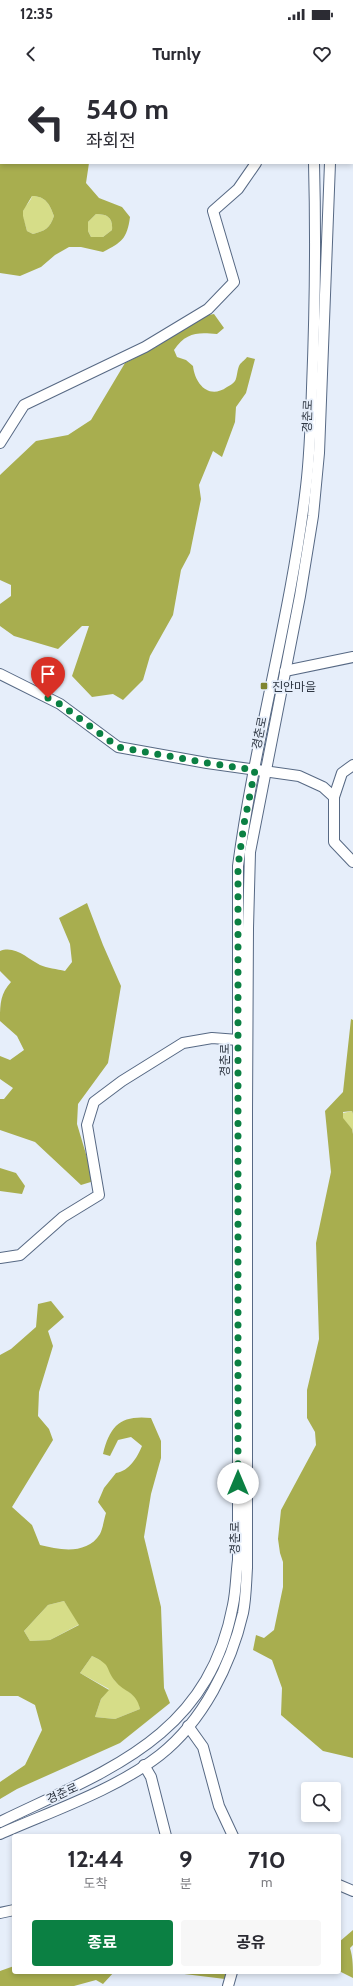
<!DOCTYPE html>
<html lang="ko">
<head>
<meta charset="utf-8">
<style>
  body { margin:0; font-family:Cabin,"Noto Sans KR",sans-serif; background:#f7f7f7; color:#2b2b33; height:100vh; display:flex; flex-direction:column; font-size:15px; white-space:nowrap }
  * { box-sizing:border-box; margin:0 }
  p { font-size:13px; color:#7c7c81 }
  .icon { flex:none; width:22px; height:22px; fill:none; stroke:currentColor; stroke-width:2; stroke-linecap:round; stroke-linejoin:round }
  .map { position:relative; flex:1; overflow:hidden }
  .drawer { position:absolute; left:12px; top:1754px; width:329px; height:140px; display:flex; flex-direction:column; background:#fff; border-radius:4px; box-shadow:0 2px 6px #0003 }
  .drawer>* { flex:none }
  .banner { position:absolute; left:0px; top:0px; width:353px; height:84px; box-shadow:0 2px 6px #0003; background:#fff; color:#2b2b33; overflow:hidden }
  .buttons { position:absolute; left:301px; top:1702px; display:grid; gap:8px }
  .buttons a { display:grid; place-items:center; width:40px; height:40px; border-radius:4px; background:#fff; box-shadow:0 2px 6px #0003; font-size:20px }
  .pin { position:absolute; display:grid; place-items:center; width:34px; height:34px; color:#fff; margin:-41px -17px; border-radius:50% 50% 50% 0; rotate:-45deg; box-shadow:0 0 4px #0007 }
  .pin .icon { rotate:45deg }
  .me { position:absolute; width:44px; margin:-22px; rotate:0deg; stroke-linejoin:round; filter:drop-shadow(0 0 3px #0008) }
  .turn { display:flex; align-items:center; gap:14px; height:84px; padding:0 20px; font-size:18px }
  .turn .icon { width:52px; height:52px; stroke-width:2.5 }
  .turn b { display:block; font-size:28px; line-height:34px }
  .eta { display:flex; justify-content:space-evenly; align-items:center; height:68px; text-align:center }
  .eta b { font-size:24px; font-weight:700; line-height:28px }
  .primary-button { display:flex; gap:8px; margin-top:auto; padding:8px 20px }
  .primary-button a { flex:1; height:46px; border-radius:4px; background:#0b8043; color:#fff; font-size:16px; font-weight:700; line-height:46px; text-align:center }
  .primary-button a+a { background:#f7f7f7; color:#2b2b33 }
  .status { display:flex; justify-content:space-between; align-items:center; height:28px; padding:0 20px; background:#fff; direction:ltr }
  .status svg { height:11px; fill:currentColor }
  header { display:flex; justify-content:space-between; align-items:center; height:52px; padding:0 20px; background:#fff; font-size:18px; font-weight:700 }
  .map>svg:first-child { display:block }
  .green { fill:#d6dd88 }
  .forest { fill:#a8ae4f; fill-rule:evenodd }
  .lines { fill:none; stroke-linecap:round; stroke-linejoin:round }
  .minor-casing { stroke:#576984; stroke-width:12 }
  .minor { stroke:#fff; stroke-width:10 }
  .route { stroke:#0b8043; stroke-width:7; stroke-dasharray:0 12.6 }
  .poi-dot { fill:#808530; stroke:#e6eefa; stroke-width:1.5 }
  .labels { text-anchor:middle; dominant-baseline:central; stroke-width:3.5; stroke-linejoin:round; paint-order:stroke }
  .street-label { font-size:12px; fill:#2f3743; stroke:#e6eefa }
  .poi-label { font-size:12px; fill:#2f3743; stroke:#e6eefa; text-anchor:start }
</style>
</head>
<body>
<div class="status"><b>12:35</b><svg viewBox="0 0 49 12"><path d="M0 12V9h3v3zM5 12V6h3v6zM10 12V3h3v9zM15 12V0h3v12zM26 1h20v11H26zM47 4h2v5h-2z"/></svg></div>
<header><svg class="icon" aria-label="back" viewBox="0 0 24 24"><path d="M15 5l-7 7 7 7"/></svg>Turnly<svg class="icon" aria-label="heart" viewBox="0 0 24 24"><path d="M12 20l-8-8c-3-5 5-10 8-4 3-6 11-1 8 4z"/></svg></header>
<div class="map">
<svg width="353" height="1906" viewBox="0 0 353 1906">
  <rect width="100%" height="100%" fill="#e6eefa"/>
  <!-- green -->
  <g class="green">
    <path d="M32,116C46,116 50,125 54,136C50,148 45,151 33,154L27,151C26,145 21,136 23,131C25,125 30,123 32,116Z"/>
    <path d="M96,134C108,134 113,138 112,150L103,157H91L88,151V142Z"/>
    <polygon points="352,1031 353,1034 353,1054 352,1049 343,1039 343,1033"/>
    <polygon points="64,1521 80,1544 50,1560 30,1561 24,1551 48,1525"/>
    <polygon points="92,1576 106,1583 115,1601 138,1619 140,1629 115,1639 95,1637 101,1619 109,1609 80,1593"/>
  </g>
  <!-- forest -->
  <g class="forest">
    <path d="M0,0L66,1H1V83H89L86,103L99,118L122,127L130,137C127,159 122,162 103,172L81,167H69L55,175L41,187L20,196L0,193ZM32,116C46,116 50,125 54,136C50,148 45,151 33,154L27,151L23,136V131ZM96,134C108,134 113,138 112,150L103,157H91L88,151V142Z"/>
    <path d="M214,234L224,248L217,254C198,252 186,252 174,270L177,277L186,280L193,286C195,304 209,320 227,307C229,306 233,304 235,301C237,298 237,291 239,286C240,283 245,280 247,277L255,279L246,313L236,327L235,342L222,377L213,371L199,405L201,419L190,473L181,490L173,535L150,576L143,600L123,620L113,614L92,617L72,596L89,546H82L58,569L14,556L0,546V524L11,516V505L0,500V395L36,361L68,355L91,340L125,283L156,267L203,236Z"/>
    <path d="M87,823L103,865L121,906L108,983L78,1024L77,1044L94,1101L81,1105L35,1062L0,1050V1019H4L13,1008L0,999V976L10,980L24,970L17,956L0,941C0,925 0,914 11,902L0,891V871C15,865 28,879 40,885C47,888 57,889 65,891L72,882L70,864L59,838Z"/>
    <polygon points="351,939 353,940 353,1034 352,1031 343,1032 343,1038 352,1049 353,1054 353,1678 323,1671 281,1635 282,1608 272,1580 253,1570 256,1555 264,1558 274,1550 283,1507 283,1482 280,1473 278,1459 281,1430 316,1365 315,1352 307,1338 307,1310 319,1259 316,1163 331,1092 325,1031 343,1012"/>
    <polygon points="0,1088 16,1093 25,1106 22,1114 0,1111"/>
    <path d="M51,1221L64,1237L48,1251L53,1266L39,1312L38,1336L49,1349L53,1360L12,1427L32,1445L40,1465C60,1470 87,1475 100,1454C103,1448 104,1439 106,1433L98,1422L104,1408L116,1393C129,1391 137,1378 142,1366L131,1357L118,1360L110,1376L103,1374C110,1345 121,1335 151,1338L161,1361V1378L151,1414L144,1457L161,1527L164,1608L170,1623L120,1663L17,1709L0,1719V1702L25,1685L42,1650L35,1625L18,1616H0V1275L11,1269L36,1247L38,1224ZM64,1521L79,1545L50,1560L30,1561L24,1551L48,1525ZM92,1576C113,1586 104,1587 115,1601C125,1613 136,1611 140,1629L115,1639L95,1637L101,1619L109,1610L80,1593Z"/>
    <path d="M353,1850V1865L350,1868C353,1878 353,1887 353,1898L339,1891V1862Z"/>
    <polygon points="14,1886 14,1892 114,1892 103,1904 96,1900 74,1906 0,1906 0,1891"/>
    <polygon points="168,1892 226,1892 225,1899"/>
  </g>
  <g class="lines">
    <defs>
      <g id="minor">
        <polyline points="261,0 261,1"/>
        <polyline points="316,1 316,0"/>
        <polyline points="333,1 333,0"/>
        <polyline points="0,363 24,325 145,267 208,229 234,202 213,131 238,109 256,83"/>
        <polyline points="285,591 353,577"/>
        <polyline points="0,594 60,624 118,667 207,683 299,696 323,707 334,717 334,762 353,782"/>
        <polyline points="334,717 342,693 353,685"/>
        <polyline points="0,1178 20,1175 63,1137 99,1115 87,1045 94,1022 122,1001 183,963 212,958 238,960"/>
        <polyline points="188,1646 203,1667 219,1726 233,1756"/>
        <polyline points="144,1685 151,1697 166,1756"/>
        <path d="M0,1742C107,1690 208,1658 233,1525C236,1511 236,1495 238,1480V786C255,659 291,535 306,407C310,374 311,341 312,308C315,233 316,158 314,83"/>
        <path d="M0,1754C52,1731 115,1710 160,1675C203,1641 231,1585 243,1533C246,1518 246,1503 247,1488V1032L248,848L250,772L300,516L313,436L319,373L330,83"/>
        <polyline points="339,1805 353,1811"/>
        <polyline points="0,1833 14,1830"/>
        <polyline points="228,1906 232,1892"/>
      </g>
    </defs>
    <!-- minor casing -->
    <use href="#minor" class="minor-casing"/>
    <!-- minor -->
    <use href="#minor" class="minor"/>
  </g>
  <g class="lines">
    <!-- route -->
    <polyline class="route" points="48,618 60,624 118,667 207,683 255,690 244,744 238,786 238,1403"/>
  </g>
  <!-- markers -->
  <rect class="poi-dot" x="260" y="602" width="8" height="8" rx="2"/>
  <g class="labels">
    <!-- street labels -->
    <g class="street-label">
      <text transform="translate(307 336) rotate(-88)">경춘로</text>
      <text transform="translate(259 653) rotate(-79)">경춘로</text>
      <text transform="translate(224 980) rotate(-90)">경춘로</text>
      <text transform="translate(234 1458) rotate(-90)">경춘로</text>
      <text transform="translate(62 1713) rotate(-24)">경춘로</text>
    </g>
    <!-- poi labels -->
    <g class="poi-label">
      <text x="272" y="606">진안마을</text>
    </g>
  </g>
</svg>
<div class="buttons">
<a><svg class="icon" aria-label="search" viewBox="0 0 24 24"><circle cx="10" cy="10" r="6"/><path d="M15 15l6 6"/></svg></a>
</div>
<div class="pin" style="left:48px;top:618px;background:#d93025"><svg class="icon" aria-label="arrive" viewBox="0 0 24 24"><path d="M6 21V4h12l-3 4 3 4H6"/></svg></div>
<svg class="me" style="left:238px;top:1403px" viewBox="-20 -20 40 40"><circle r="19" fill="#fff"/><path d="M0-13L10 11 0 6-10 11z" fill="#0b8043"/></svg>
<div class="banner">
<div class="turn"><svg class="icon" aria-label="left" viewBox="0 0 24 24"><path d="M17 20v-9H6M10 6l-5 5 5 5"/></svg><div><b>540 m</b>좌회전</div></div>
</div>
<section class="drawer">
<div class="eta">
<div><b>12:44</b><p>도착</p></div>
<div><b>9</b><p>분</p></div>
<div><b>710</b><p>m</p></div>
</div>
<div class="primary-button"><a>종료</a><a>공유</a></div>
</section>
</div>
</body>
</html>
